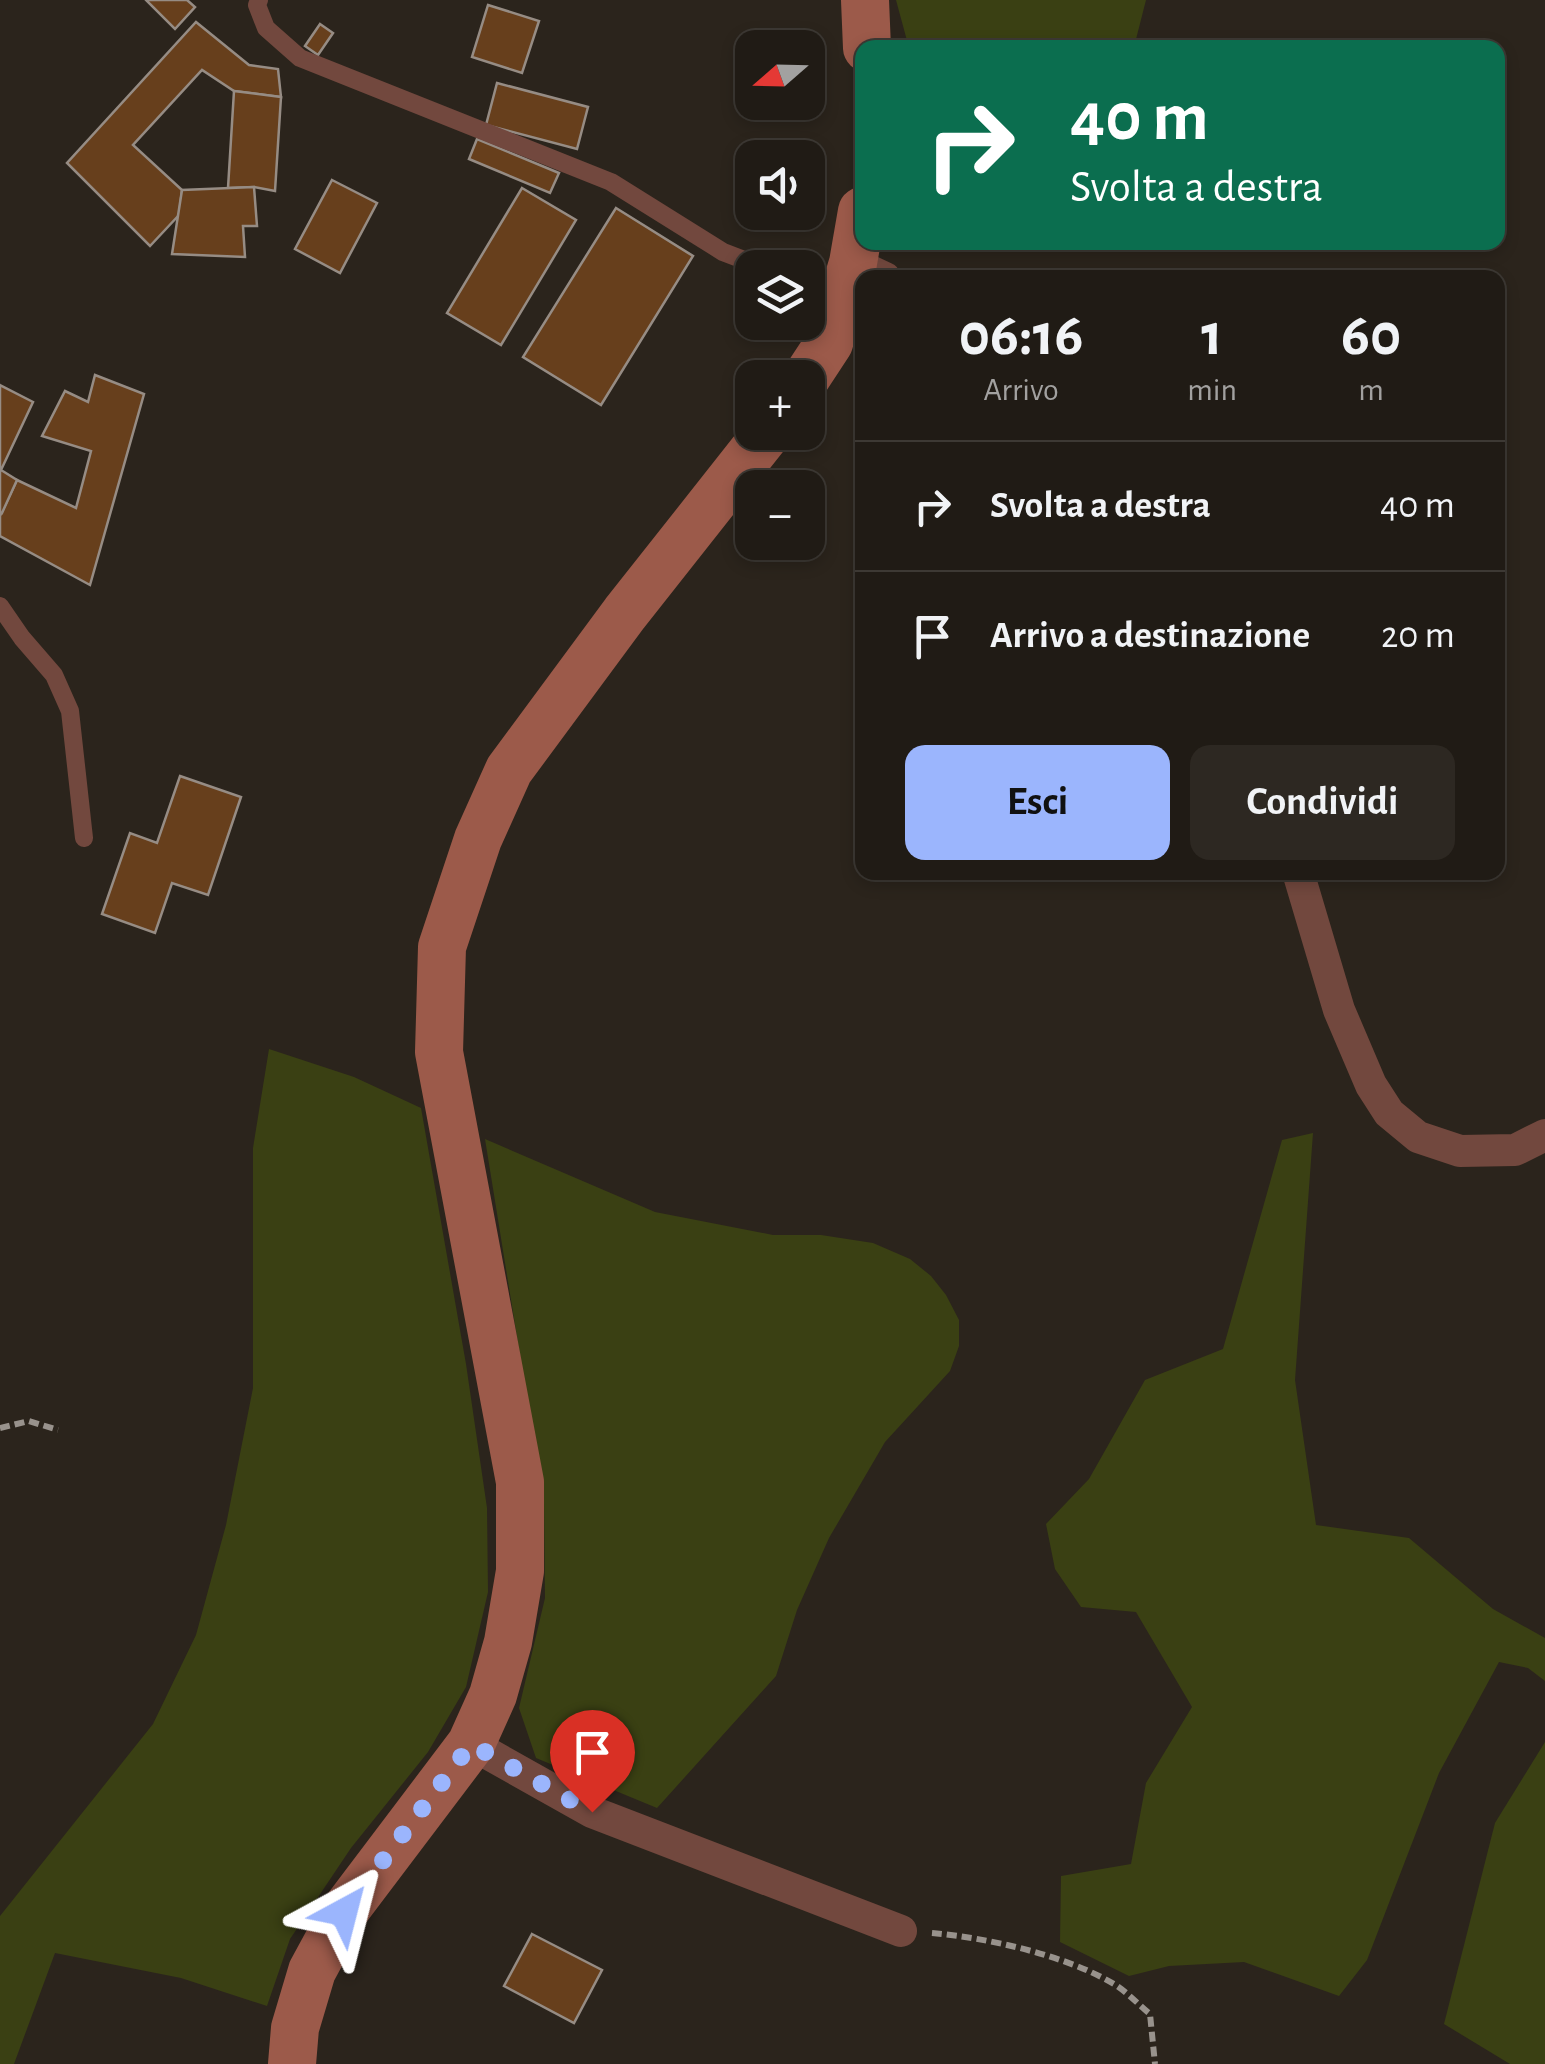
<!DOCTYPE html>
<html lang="it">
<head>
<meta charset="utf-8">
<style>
  body { margin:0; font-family:"Alegreya Sans",sans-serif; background:#2d2822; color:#f1f3f6; height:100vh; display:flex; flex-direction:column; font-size:38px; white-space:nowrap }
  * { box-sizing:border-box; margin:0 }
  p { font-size:32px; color:#a2a1a0 }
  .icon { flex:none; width:55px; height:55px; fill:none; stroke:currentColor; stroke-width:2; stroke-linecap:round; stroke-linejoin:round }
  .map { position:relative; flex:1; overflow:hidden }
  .panel { position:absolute; left:855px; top:270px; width:650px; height:610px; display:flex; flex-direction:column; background:#201b15; border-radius:20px; box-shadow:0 5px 15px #0003,0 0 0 2px #3d3934 }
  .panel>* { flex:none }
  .top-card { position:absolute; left:855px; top:40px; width:650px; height:210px; border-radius:20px; box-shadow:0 5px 15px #0003,0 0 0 2px #3d3934; background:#0b6e4f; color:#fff; overflow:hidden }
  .needle { width:65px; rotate:250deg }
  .tools { position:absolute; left:735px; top:30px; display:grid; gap:20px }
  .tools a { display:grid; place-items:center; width:90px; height:90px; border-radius:20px; background:#201b15; box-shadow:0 5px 15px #0003,0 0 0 2px #3d3934; font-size:50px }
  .pin { position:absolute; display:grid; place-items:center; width:85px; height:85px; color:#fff; margin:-102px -42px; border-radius:50% 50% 50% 0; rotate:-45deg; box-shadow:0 0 10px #0007 }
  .pin .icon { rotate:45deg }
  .me { position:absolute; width:110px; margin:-55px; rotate:38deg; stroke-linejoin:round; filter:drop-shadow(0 0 8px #0008) }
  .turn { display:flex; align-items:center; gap:35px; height:210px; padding:0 50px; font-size:45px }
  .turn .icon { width:130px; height:130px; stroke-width:2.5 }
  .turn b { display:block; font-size:70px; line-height:85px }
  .eta { display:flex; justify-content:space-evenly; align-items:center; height:170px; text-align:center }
  .eta b { font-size:60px; font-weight:700; line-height:70px }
  .cta { display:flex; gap:20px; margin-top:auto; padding:20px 50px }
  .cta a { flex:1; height:115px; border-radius:20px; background:#9bb5fd; color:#111; font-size:40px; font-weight:700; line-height:115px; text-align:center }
  .cta a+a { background:#2d2822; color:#f1f3f6 }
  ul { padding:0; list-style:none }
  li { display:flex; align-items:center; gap:30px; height:130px; padding:0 50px; border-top:2px solid #3d3934 }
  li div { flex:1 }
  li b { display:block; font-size:38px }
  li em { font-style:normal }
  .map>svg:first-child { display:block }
  .green { fill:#3a4013 }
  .building { fill:#673f1c; stroke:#968c84; stroke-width:2.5 }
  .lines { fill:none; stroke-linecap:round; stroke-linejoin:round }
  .path { stroke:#98928c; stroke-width:6; stroke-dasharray:10 5; stroke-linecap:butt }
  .lane { stroke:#72483e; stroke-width:18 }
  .street { stroke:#72483e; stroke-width:32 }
  .secondary { stroke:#9c5a4a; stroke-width:48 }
  .route { stroke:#9bb5fd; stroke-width:18; stroke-dasharray:0 32.4 }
</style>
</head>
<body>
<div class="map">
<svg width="1545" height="2064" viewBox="0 0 1545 2064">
  <rect width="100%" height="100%" fill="#2b241c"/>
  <!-- green -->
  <g class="green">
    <polygon points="896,0 1146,0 1134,47 909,48"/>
    <polygon points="269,1049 354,1077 421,1108 466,1364 487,1508 488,1592 466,1687 428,1752 351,1848 290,1939 267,2006 181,1978 55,1953 14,2064 0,2064 0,1916 153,1724 196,1635 226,1525 253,1388 253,1148"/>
    <polygon points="1313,1133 1295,1380 1316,1525 1409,1538 1493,1609 1545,1638 1545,1681 1528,1668 1499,1662 1439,1773 1367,1960 1339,1996 1244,1962 1169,1966 1129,1976 1060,1942 1061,1876 1131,1864 1146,1783 1192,1707 1136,1612 1081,1607 1055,1569 1046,1524 1089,1479 1145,1380 1223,1349 1282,1140"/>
    <polygon points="485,1139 655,1212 773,1235 821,1235 873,1243 910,1259 931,1276 946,1295 959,1320 959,1346 950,1371 885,1442 829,1538 797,1610 776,1676 657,1808 536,1758 519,1708 545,1598 544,1504"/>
    <polygon points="1545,1742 1545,2064 1510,2064 1444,2024 1495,1823"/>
  </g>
  <!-- building -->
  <g class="building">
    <polygon points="146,0 187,0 195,7 175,29"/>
    <polygon points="488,5 539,21 522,73 472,57"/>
    <polygon points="196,22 249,65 278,69 281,97 234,91 202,70 133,145 182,190 179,215 150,246 67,163"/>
    <polygon points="320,24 333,33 318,55 305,46"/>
    <polygon points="497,83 588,107 577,149 486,125"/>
    <polygon points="234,91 281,97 275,191 254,187 228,188"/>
    <polygon points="477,139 559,173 550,193 469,159"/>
    <polygon points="332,180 377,203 340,273 295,249"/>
    <polygon points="254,187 257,226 243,226 245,257 172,254 182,190"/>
    <polygon points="522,188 576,220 501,345 447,313"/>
    <polygon points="616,208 693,256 601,405 523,357"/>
    <polygon points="95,375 144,394 90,585 0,536 0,516 17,480 76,508 91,451 42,436 65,391 88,402"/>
    <polygon points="0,385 33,402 1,470 17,480 2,513 0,512"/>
    <polygon points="180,776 241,797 208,895 172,883 155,933 102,914 130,833 157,843"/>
    <polygon points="532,1934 602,1970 574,2023 504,1986"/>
  </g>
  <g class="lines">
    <!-- path -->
    <g class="path">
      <polyline points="0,1428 29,1421 58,1430"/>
      <path d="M932,1933C988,1938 1065,1955 1114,1984C1127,1992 1139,2005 1150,2014L1155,2064"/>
    </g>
    <!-- lane -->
    <g class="lane">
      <polyline points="259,0 257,5 266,28 300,58 611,182 723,252 765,268"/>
      <polyline points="808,283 840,294"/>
      <polyline points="0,606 22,638 54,675 70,711 84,838"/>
    </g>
    <!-- street -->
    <g class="street">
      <polyline points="853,263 885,278"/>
      <polyline points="1298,872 1339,1010 1371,1085 1389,1113 1418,1137 1460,1151 1515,1150 1545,1135"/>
      <polyline points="471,1744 592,1812 901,1931"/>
    </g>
    <!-- secondary -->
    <g class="secondary">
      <polyline points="865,0 867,48"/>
      <polyline points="806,378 829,343 853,263 862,211"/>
      <polyline points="292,2064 295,2028 312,1971 344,1912 471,1744 493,1695 508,1642 520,1571 520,1482 439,1052 442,947 478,839 509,770 625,613 768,432"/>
    </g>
  </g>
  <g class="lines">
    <!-- route -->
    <polyline class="route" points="344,1912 471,1744 592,1812"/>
  </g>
</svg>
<div class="tools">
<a><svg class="needle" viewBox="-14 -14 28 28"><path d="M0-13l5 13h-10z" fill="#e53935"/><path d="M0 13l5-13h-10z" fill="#a2a1a0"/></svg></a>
<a><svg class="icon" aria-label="sound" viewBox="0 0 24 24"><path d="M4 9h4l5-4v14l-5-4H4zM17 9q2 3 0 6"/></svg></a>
<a><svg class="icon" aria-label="layers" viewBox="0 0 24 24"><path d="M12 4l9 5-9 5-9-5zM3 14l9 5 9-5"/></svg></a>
<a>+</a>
<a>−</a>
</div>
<div class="pin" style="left:592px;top:1812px;background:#d93025"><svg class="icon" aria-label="arrive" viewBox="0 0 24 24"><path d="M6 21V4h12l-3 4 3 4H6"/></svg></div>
<svg class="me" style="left:344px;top:1912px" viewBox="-20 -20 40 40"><path d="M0-17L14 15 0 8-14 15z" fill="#9bb5fd" stroke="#fff" stroke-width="4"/></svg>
<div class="top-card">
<div class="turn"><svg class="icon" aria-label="right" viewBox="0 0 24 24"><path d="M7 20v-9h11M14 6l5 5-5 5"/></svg><div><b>40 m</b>Svolta a destra</div></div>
</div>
<section class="panel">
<div class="eta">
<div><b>06:16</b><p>Arrivo</p></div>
<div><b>1</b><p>min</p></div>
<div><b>60</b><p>m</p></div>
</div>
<ul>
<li><svg class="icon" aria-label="right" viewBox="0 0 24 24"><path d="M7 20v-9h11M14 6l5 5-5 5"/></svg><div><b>Svolta a destra</b></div><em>40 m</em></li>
<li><svg class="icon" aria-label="arrive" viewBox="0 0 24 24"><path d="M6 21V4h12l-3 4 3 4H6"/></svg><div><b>Arrivo a destinazione</b></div><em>20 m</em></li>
</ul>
<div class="cta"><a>Esci</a><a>Condividi</a></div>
</section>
</div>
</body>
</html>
